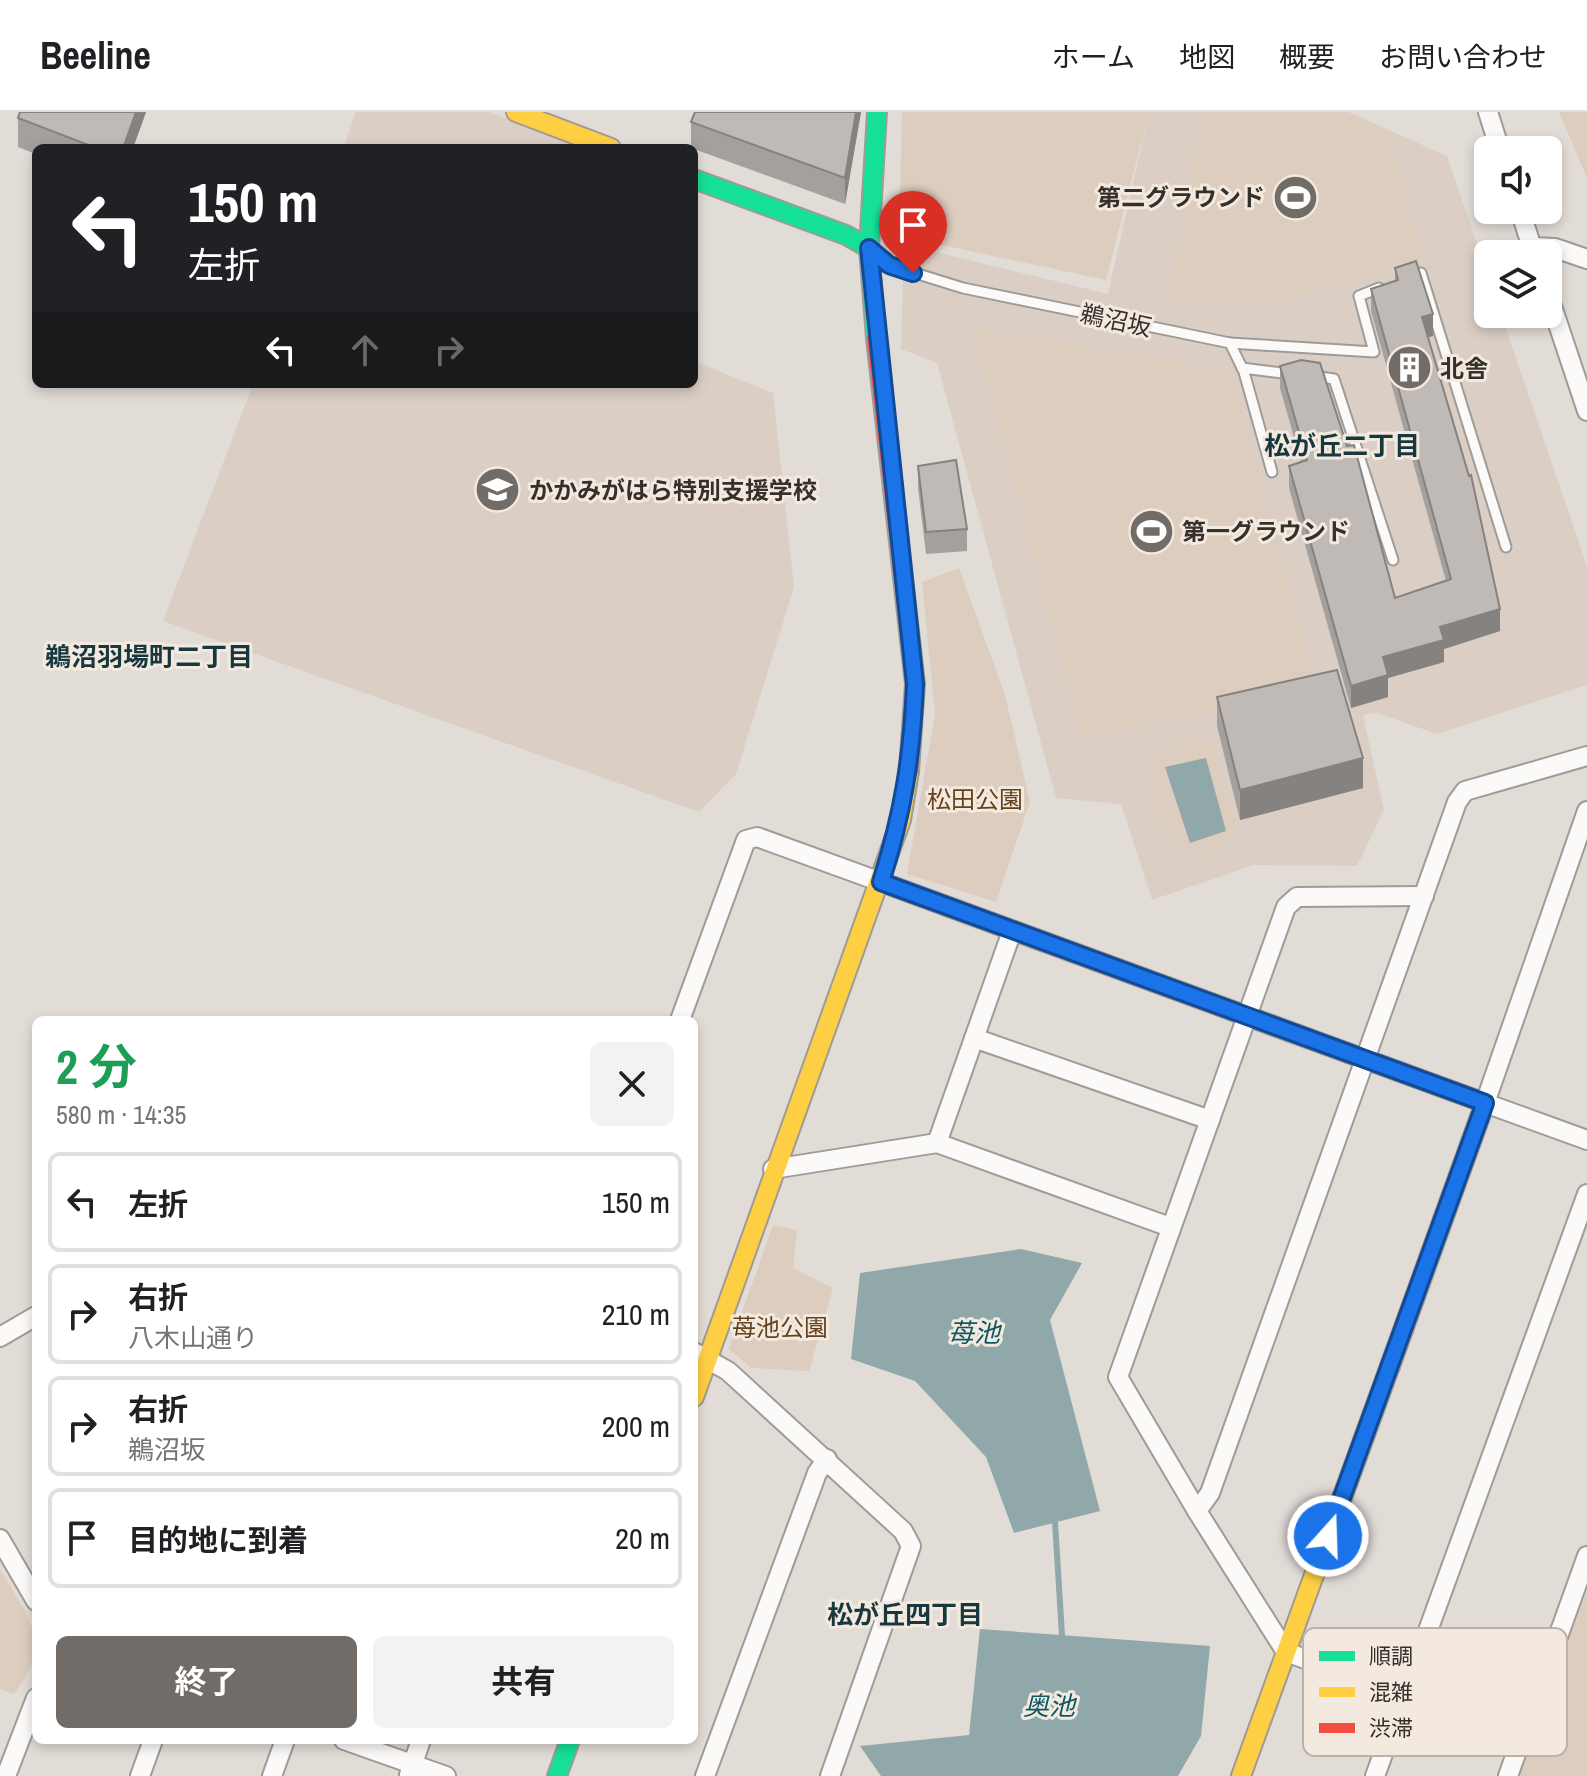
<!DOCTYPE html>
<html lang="ja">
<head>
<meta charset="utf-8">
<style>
  body { margin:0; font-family:"Archivo Narrow","Noto Sans JP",sans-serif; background:#f2f2f2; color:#202124; height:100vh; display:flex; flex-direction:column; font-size:30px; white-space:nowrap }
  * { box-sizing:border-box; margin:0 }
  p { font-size:26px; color:#757577 }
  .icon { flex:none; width:44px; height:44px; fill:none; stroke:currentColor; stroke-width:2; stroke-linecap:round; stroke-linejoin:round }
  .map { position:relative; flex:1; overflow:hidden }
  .side { position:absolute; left:32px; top:904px; width:666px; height:728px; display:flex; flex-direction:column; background:#fff; border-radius:12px; box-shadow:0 4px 12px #0003 }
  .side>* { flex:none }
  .hud { position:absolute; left:32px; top:32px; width:666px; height:244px; border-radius:12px; box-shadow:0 4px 12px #0003; background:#202124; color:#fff; overflow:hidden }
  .buttons { position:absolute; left:1474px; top:24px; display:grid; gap:16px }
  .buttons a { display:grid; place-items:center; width:88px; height:88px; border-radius:12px; background:#fff; box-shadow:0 4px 12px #0003; font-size:40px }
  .pin { position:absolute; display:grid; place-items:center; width:68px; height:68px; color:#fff; margin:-82px -34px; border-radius:50% 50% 50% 0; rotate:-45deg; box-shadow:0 0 8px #0007 }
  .pin .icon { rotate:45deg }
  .me { position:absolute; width:88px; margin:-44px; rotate:20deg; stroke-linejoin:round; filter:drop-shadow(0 0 6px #0008) }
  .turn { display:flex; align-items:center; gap:28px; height:168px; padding:0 24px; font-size:36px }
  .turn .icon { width:104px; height:104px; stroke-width:2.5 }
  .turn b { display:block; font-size:56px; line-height:68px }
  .lanes { display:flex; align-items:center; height:76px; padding:0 24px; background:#0003; justify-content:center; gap:40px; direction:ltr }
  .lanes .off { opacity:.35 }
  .round { display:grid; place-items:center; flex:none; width:84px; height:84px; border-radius:12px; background:#f2f2f2 }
  .overview { display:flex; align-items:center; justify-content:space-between; height:136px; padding:0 24px }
  h1 { font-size:48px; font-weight:700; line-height:60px; color:#1e9e55 }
  .cta { display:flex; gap:16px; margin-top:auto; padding:16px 24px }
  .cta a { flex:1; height:92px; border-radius:12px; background:#716c68; color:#fff; font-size:32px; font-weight:700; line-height:92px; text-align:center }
  .cta a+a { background:#f2f2f2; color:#202124 }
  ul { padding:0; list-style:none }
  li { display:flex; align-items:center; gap:24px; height:100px; margin:0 16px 12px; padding:0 8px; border:4px solid #e0e0e0; border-radius:12px }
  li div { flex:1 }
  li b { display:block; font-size:30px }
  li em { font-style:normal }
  header { display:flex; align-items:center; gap:48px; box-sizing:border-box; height:112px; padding:0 40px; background:#fff; border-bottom:2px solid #e0e0e0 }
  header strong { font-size:38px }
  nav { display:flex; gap:44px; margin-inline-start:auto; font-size:28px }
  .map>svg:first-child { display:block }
  .built { fill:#dbcfc5 }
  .green { fill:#dccdbe }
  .water { fill:#91a8ab }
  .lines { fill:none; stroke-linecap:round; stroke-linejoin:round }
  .stream { stroke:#91a8ab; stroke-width:6 }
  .lane-casing { stroke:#9f9b97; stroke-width:13 }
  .street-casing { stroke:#9f9b97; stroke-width:22 }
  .fast-casing { stroke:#9f9b97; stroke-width:22 }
  .slow-casing { stroke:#9f9b97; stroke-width:22 }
  .jam-casing { stroke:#9f9b97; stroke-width:22 }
  .lane { stroke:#fbfaf9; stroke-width:9 }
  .street { stroke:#fbfaf9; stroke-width:18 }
  .fast { stroke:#16e098; stroke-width:18 }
  .slow { stroke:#ffcf43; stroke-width:18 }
  .jam { stroke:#f24e42; stroke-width:18 }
  .wall { fill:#a4a09d }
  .shaded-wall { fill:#86827f }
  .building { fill:#bfbab6; stroke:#86827f; stroke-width:2 }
  .route-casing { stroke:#114b97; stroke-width:20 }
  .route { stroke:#1a73e8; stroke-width:14 }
  .labels { text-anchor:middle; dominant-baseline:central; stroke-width:6; stroke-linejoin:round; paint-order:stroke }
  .poi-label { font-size:24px; font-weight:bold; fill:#34302c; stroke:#f4e9df; text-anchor:start }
  .street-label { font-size:24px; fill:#34302c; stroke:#f4e9df }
  .park-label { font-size:24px; fill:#65421d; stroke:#f4e9df }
  .neighbourhood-label { font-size:26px; font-weight:bold; fill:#17383e; stroke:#f4e9df }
  .water-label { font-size:26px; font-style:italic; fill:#0a5964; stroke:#f4e9df }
  .key { fill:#f4e9df; stroke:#bab2a9; stroke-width:2 }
  .key-label { font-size:22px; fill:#34302c }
</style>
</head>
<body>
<header>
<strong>Beeline</strong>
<nav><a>ホーム</a><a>地図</a><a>概要</a><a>お問い合わせ</a></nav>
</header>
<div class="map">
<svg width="1587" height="1664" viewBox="0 0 1587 1664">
  <rect width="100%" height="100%" fill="#e2dcd7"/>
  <!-- built -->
  <g class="built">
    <polygon points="356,0 489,0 580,36 343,36"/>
    <polygon points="1149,0 1349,0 1447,44 1488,164 1488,202 1501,202 1587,454 1587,573 1437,622 1377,601 1363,603 1384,698 1357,754 1254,753 1152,788 1121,692 1056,686 937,251 901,237 904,132 1108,182"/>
    <polygon points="694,249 773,281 794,475 736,662 699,700 163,509 253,272 694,272"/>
  </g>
  <!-- green -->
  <g class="green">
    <polygon points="902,0 1149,0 1106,168 899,124"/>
    <polygon points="1201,0 1344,0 1388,20 1423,151 1257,194 1170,186"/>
    <polygon points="1559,0 1587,0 1587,66"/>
    <polygon points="972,215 1232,258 1317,579 1082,624"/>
    <polygon points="959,456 1005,583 1030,690 996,790 907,762 935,602 922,470"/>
    <path d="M1187,627L1201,632L1212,629L1236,716L1231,729L1210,742C1177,737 1149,709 1151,673C1152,663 1157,652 1159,643Z"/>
    <polygon points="773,1113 797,1118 793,1156 833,1176 809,1259 751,1256 729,1237"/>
    <path d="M0,1457C27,1504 55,1531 14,1582L0,1577Z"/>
    <polygon points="1587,1477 1587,1664 1519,1664"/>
  </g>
  <!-- water -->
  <g class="water">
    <polygon points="1206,646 1226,719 1190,731 1165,655"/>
    <polygon points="1021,1137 1082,1151 1050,1208 1100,1399 1014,1421 986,1345 915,1269 851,1247 860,1161"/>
    <polygon points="980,1517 1210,1534 1201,1624 1178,1664 881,1664 860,1634 969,1623"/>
  </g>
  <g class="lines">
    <!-- stream -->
    <polyline class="stream" points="1055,1410 1062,1523"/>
    <defs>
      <g id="lane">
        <polyline points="874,141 889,153 963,176 1230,231 1374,240 1359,184 1379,176"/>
        <polyline points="1412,164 1421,161 1506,435"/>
        <polyline points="1230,231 1244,260 1272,360"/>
        <polyline points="1242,256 1290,262"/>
        <polyline points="1313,264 1334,267 1393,448"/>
      </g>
      <g id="street">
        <polyline points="1488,0 1500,38"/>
        <polyline points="1520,98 1534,142"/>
        <polyline points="1532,135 1555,136 1587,147"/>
        <polyline points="1548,182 1587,299"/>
        <polyline points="1587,699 1485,991 1587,1028"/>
        <polyline points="1424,784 1297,785 1286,795 1118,1265 1197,1399 1286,1540 1522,1626"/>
        <polyline points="1012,819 937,1031 1170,1115"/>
        <polyline points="680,908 746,728 757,725 881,770"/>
        <polyline points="974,926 1210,1008"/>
        <polyline points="773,1057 937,1031"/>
        <polyline points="0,1225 36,1204"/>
        <polyline points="694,1240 728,1259 903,1419 911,1434 830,1664"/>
        <polyline points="1197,1399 1210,1381 1457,690 1465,679 1587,644"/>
        <polyline points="0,1427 36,1489"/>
        <polyline points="344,1628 446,1664"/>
        <polyline points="409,1663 421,1628"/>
        <polyline points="6,1664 36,1586"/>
        <polyline points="140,1664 153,1628"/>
        <polyline points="272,1664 285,1628"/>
        <polyline points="705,1664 817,1361 827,1347"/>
        <polyline points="1375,1664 1587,1082"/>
        <polyline points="1508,1664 1587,1444"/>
      </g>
      <g id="fast">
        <polyline points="694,67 846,123 869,136"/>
        <polyline points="876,226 869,136 877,0"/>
        <polyline points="1348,941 1485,991 1390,1254"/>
        <polyline points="557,1664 570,1628"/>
      </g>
      <g id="slow">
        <polyline points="516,0 611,36"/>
        <polyline points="694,1285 901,708 909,659"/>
        <polyline points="1241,1664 1390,1254"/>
      </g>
      <g id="jam">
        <polyline points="876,226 915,572 909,659"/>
        <polyline points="881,770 1348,941"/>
      </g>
    </defs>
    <!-- lane casing -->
    <use href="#lane" class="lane-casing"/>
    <!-- street casing -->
    <use href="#street" class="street-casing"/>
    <!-- fast casing -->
    <use href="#fast" class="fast-casing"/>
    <!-- slow casing -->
    <use href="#slow" class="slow-casing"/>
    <!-- jam casing -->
    <use href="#jam" class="jam-casing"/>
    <!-- lane -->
    <use href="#lane" class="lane"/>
    <!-- street -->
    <use href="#street" class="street"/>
    <!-- fast -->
    <use href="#fast" class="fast"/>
    <!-- slow -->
    <use href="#slow" class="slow"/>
    <!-- jam -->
    <use href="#jam" class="jam"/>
  </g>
  <!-- wall -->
  <g class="wall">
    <polygon points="146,0 133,36 36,36 36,42 18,35 18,6"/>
    <polygon points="861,0 845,92 691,36 691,10"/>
    <polygon points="1395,156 1433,224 1428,225 1500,519 1444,537 1444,550 1388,566 1388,585 1351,596 1289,376 1289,354 1301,350 1280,276 1280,254 1395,486 1446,469 1371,199 1371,177 1395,168"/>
    <polygon points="918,354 967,417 967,439 926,442 918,376"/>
    <polygon points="1217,585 1363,676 1240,708 1217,614"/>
  </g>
  <!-- shaded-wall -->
  <g class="shaded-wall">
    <polygon points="136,0 146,0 133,36 123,36"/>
    <polygon points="856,0 861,0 845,92 845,66"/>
    <polygon points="1433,202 1433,224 1422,227 1422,205"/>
    <polygon points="1500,497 1500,519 1444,537 1444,550 1388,566 1388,585 1351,596 1351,574 1383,545 1440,515"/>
    <polygon points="1363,646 1363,676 1240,708 1240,678"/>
  </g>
  <!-- building -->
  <g class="building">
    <polygon points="20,0 136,0 123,36 96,36 18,6"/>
    <polygon points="695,0 856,0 845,66 691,10"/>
    <polygon points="1416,149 1433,202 1422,205 1469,364 1471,363 1500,497 1440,515 1444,528 1383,545 1388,563 1351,574 1289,354 1307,348 1280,254 1301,248 1320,251 1347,334 1354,333 1395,486 1451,467 1371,177 1398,168 1395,156"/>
    <polygon points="956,348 967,417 926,420 918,354"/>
    <polygon points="1337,558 1363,646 1240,678 1217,585"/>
  </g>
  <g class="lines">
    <defs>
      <path id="route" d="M913,161L889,153L869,136L915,572C912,645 903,701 881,770L1485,991L1328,1424"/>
    </defs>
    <!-- route casing -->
    <use href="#route" class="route-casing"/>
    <!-- route -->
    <use href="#route" class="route"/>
  </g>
  <!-- icons -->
  <defs>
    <symbol id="stadium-disc" viewBox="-11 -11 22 22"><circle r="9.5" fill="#716c68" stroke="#f4e9df"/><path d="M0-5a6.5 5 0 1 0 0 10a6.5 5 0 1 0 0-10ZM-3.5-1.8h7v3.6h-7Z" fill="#fff"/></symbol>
    <symbol id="building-disc" viewBox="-11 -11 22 22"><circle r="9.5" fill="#716c68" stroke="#f4e9df"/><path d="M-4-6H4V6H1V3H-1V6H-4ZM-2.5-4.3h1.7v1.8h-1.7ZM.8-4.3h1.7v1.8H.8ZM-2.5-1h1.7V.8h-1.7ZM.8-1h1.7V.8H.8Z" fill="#fff"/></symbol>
    <symbol id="school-disc" viewBox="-11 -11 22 22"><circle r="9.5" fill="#716c68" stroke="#f4e9df"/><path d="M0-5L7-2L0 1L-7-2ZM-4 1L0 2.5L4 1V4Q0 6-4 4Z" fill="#fff"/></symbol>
  </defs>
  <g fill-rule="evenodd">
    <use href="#stadium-disc" x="1270" y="60" width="51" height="51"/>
    <use href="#building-disc" x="1384" y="230" width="51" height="51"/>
    <use href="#school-disc" x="472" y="352" width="51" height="51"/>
    <use href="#stadium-disc" x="1126" y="394" width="51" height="51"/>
  </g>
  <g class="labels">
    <!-- poi labels -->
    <g class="poi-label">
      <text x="1265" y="85" text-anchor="end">第二グラウンド</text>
      <text x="1440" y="256">北舎</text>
      <text x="529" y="378">かかみがはら特別支援学校</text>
      <text x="1182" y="419">第一グラウンド</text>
    </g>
    <!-- street labels -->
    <g class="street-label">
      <text transform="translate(1116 208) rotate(12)">鵜沼坂</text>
    </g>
    <!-- park labels -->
    <g class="park-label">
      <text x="975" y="687">松田公園</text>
      <text x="780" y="1215">苺池公園</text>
    </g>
    <!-- neighbourhood labels -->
    <g class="neighbourhood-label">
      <text x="1342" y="333">松が丘二丁目</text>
      <text x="149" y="544">鵜沼羽場町二丁目</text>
      <text x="905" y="1502">松が丘四丁目</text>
    </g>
    <!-- water labels -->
    <g class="water-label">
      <text x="974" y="1220">苺池</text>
      <text x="1049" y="1593">奥池</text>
    </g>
  </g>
  <!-- legend -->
  <rect x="1303" y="1516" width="264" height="128" rx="12" class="key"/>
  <rect x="1319" y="1539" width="36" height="10" fill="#16e098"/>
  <rect x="1319" y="1575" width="36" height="10" fill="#ffcf43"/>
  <rect x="1319" y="1611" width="36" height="10" fill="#f24e42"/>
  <g class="key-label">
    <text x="1369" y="1552">順調</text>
    <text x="1369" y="1588">混雑</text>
    <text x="1369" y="1624">渋滞</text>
  </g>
</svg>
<div class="buttons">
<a><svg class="icon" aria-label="sound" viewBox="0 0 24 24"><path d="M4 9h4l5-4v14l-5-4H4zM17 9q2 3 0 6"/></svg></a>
<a><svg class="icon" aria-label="layers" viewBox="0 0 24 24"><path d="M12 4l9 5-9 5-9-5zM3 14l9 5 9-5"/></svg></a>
</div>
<div class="pin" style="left:913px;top:161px;background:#d93025"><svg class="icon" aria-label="arrive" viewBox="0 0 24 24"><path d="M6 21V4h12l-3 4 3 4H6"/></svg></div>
<svg class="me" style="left:1328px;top:1424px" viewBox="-20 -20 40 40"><circle r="17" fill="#1a73e8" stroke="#fff" stroke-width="3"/><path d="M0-11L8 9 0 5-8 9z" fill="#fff"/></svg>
<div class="hud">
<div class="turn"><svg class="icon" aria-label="left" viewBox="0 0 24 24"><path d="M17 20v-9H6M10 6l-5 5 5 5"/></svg><div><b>150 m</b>左折</div></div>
<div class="lanes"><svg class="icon" aria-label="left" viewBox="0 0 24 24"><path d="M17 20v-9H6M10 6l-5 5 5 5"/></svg><svg class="icon off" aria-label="ahead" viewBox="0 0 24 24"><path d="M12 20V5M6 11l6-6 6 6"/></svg><svg class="icon off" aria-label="right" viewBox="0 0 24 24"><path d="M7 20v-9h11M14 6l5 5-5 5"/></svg></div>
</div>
<section class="side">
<div class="overview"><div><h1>2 分</h1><p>580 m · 14:35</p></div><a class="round"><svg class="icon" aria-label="close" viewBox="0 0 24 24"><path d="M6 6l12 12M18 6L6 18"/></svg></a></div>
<ul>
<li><svg class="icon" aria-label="left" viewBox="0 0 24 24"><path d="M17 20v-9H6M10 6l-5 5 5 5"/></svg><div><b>左折</b></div><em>150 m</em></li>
<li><svg class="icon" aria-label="right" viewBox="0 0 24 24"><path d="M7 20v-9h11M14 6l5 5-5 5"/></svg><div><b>右折</b><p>八木山通り</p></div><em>210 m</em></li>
<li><svg class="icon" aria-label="right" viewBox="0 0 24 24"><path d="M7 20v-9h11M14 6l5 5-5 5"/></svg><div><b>右折</b><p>鵜沼坂</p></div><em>200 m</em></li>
<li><svg class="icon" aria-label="arrive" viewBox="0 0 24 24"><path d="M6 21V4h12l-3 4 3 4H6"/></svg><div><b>目的地に到着</b></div><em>20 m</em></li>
</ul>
<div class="cta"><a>終了</a><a>共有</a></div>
</section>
</div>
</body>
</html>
